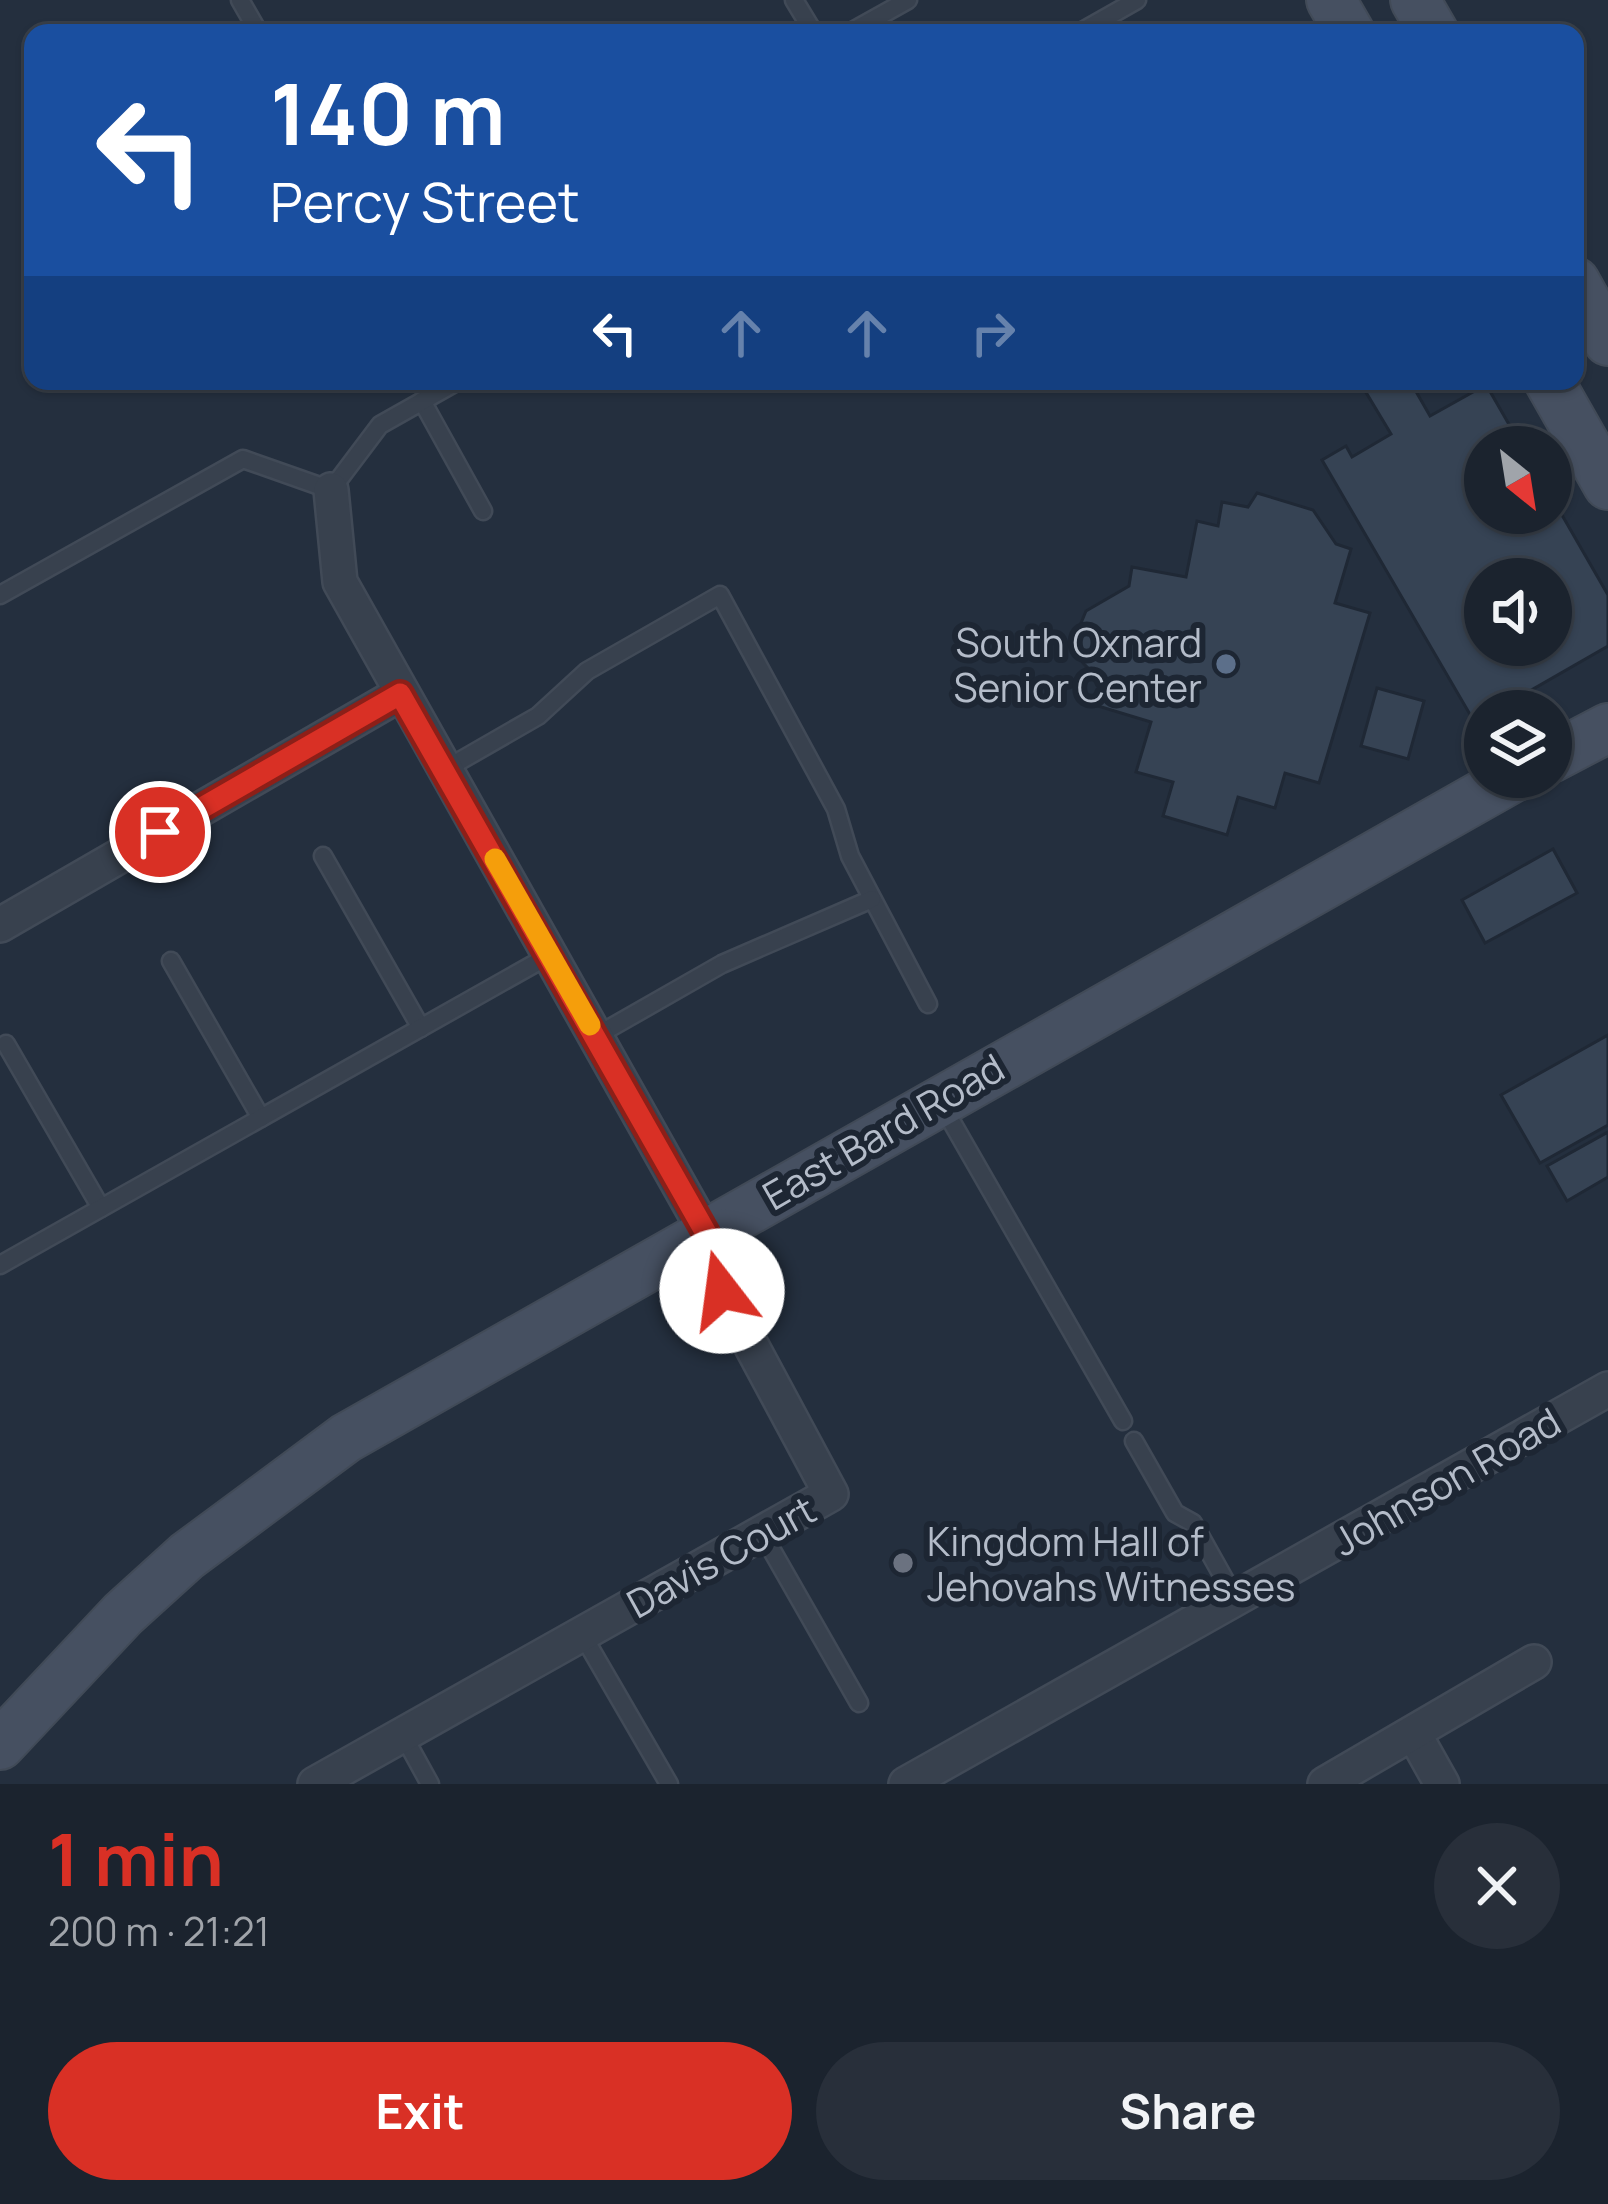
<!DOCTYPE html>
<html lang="en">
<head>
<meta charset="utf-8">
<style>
  body { margin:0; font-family:Manrope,sans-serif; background:#282f3a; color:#f1f3f6; height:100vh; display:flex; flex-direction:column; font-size:45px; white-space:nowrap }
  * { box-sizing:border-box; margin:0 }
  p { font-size:39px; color:#a0a4aa }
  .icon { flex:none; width:66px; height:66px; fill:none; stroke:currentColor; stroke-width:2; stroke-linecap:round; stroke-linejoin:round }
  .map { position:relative; height:1784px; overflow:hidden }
  .details { display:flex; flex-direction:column; background:#1b232e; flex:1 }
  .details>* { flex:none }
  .top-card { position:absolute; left:24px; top:24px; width:1560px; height:366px; border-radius:24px; box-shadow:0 3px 9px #0004,0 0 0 3px #39404a; background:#1a4fa0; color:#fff; overflow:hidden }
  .needle { width:78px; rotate:150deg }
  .fabs { position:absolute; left:1464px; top:426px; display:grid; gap:24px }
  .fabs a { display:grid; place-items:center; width:108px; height:108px; border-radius:50%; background:#1b232e; box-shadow:0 3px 9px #0004,0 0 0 3px #39404a; font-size:60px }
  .pin { position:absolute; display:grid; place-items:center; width:102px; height:102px; color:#fff; margin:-51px; border:6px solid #fff; border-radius:50%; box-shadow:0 3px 12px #0007 }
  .me { position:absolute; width:132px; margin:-66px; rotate:345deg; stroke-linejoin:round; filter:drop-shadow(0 0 9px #0008) }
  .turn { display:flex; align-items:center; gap:42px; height:252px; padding:0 48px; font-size:54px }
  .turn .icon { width:156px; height:156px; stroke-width:2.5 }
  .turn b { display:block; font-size:84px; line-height:102px }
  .lanes { display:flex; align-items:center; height:114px; padding:0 48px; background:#0003; justify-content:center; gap:60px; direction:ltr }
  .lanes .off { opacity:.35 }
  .round { display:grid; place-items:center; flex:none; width:126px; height:126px; border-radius:63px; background:#282f3a }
  .head { display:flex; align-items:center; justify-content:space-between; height:204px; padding:0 48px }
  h1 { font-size:72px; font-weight:700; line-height:90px; color:#d93025 }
  .action { display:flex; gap:24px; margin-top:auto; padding:24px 48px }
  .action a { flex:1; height:138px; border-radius:72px; background:#d93025; color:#fff; font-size:48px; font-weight:700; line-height:138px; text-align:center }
  .action a+a { background:#282f3a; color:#f1f3f6 }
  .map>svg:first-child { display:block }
  .building { fill:#364354; stroke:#1f2835; stroke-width:3; fill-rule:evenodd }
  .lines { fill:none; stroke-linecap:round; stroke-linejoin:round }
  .lane-casing { stroke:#414a57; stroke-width:21 }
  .street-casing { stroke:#414a57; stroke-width:38 }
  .secondary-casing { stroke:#414a57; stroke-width:52 }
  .lane { stroke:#38414e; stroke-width:16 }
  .street { stroke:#38414e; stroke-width:33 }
  .secondary { stroke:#465061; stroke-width:48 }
  .route-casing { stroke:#8d1f18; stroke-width:30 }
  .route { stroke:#d93025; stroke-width:21 }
  .slow { stroke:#f59e0b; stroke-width:21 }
  .service-dot { fill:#5c6f8a; stroke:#1d2633; stroke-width:4.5 }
  .worship-dot { fill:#6b7280; stroke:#1d2633; stroke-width:4.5 }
  .labels { text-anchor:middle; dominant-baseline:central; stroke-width:12; stroke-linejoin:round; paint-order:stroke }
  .poi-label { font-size:39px; fill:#b4bcc9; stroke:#1d2633; text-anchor:end }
  .street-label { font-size:39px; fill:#b4bcc9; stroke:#1d2633 }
</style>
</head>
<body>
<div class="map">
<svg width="1608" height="1784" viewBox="0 0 1608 1784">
  <rect width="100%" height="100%" fill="#242f3e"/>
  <!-- building -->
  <g class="building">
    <path d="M1379,381H1410L1430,416L1473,392L1468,384L1484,381L1522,447H1485V513H1551V496L1608,595V646L1495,711H1485L1475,723L1322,460L1346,446L1352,457L1391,434L1364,389ZM1485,579H1551V645H1485Z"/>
    <polygon points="1257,493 1313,510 1336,544 1351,549 1335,603 1370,613 1319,783 1285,773 1275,808 1238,797 1227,835 1163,816 1173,782 1136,772 1151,722 1098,706 1105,685 1083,663 1076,635 1086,611 1129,586 1132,567 1186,577 1197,521 1218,526 1222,502 1248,507"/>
    <polygon points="1377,688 1424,701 1408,759 1361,746"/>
    <polygon points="1553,849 1577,893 1485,943 1462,900"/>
    <polygon points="1608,1035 1608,1125 1540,1163 1501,1095"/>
    <polygon points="1608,1132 1608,1177 1567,1201 1547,1166"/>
  </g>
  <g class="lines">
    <defs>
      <g id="lane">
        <polyline points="240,0 259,33"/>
        <polyline points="794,0 814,33"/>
        <polyline points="849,33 908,0"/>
        <polyline points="1079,33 1137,0"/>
        <polyline points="422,401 483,511"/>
        <polyline points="0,595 243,459 331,490 380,425 458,381"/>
        <polyline points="444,770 538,716 587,671 720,595 836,809 850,856 928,1004"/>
        <polyline points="323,856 421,1028"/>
        <polyline points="171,961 261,1118"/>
        <polyline points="596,1036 722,964 872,899"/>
        <polyline points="6,1044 101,1208"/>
        <polyline points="942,1105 1123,1421"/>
        <polyline points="0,1265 550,955"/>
        <polyline points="1134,1441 1175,1513 1193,1523 1236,1600"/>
        <polyline points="762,1533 859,1703"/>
        <polyline points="582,1634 669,1784"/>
        <polyline points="403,1735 430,1784"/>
      </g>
      <g id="street">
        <polyline points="0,925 400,694"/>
        <polyline points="1414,1734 1442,1784"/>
        <polyline points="315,1784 831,1494 722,1291 706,1233 340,582 331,490"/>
        <polyline points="906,1784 1608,1389"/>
        <polyline points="1325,1784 1534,1662"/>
      </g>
      <g id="secondary">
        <polyline points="1331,0 1350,33"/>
        <polyline points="1415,0 1434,33"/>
        <polyline points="1575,282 1608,341"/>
        <polyline points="1549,381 1608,485"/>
        <polyline points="1551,758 1608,728"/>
        <polyline points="0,1745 123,1614 187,1556 346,1438 1514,777"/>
      </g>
    </defs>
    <!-- lane casing -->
    <use href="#lane" class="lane-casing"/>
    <!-- street casing -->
    <use href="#street" class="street-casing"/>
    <!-- secondary casing -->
    <use href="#secondary" class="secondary-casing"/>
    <!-- lane -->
    <use href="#lane" class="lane"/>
    <!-- street -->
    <use href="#street" class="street"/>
    <!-- secondary -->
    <use href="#secondary" class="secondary"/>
  </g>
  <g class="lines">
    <defs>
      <polyline id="route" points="160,832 400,694 706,1233 722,1291"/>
    </defs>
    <!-- route casing -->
    <use href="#route" class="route-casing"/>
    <!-- route -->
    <use href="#route" class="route"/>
    <!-- slow -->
    <polyline class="slow" points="495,859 590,1025"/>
  </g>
  <!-- markers -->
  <circle class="service-dot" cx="1226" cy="664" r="12"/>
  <circle class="worship-dot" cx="903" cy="1563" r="12"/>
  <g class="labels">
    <!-- poi labels -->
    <g class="poi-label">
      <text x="1202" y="642">South Oxnard<tspan x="1202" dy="45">Senior Center</tspan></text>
      <text x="927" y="1541" text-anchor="start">Kingdom Hall of<tspan x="927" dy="45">Jehovahs Witnesses</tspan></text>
    </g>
    <!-- street labels -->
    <g class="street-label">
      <text transform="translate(883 1131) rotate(-30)">East Bard Road</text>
      <text transform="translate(1446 1481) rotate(-30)">Johnson Road</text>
      <text transform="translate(721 1556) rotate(-29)">Davis Court</text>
    </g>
  </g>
</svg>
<div class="fabs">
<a><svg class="needle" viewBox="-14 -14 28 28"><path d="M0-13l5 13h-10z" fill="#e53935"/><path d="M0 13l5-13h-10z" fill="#a0a4aa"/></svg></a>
<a><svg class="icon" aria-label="sound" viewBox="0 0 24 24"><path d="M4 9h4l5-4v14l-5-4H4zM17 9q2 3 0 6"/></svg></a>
<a><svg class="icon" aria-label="layers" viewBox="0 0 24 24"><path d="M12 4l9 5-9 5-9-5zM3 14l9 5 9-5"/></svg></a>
</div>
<div class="pin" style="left:160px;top:832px;background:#d93025"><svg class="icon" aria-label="arrive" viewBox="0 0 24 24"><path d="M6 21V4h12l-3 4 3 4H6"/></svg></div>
<svg class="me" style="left:722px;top:1291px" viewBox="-20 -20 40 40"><circle r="19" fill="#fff"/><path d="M0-13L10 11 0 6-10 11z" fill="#d93025"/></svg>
<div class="top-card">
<div class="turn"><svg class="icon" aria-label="left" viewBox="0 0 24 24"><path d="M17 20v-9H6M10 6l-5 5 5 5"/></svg><div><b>140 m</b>Percy Street</div></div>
<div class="lanes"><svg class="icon" aria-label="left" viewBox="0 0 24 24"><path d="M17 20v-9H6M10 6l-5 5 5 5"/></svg><svg class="icon off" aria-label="ahead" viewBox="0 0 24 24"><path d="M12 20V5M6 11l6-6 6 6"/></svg><svg class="icon off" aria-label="ahead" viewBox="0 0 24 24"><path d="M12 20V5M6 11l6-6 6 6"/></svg><svg class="icon off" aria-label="right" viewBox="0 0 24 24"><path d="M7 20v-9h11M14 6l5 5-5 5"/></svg></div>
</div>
</div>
<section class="details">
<div class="head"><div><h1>1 min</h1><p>200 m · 21:21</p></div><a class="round"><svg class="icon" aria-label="close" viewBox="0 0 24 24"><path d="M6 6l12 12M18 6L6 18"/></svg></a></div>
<div class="action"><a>Exit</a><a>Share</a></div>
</section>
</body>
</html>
